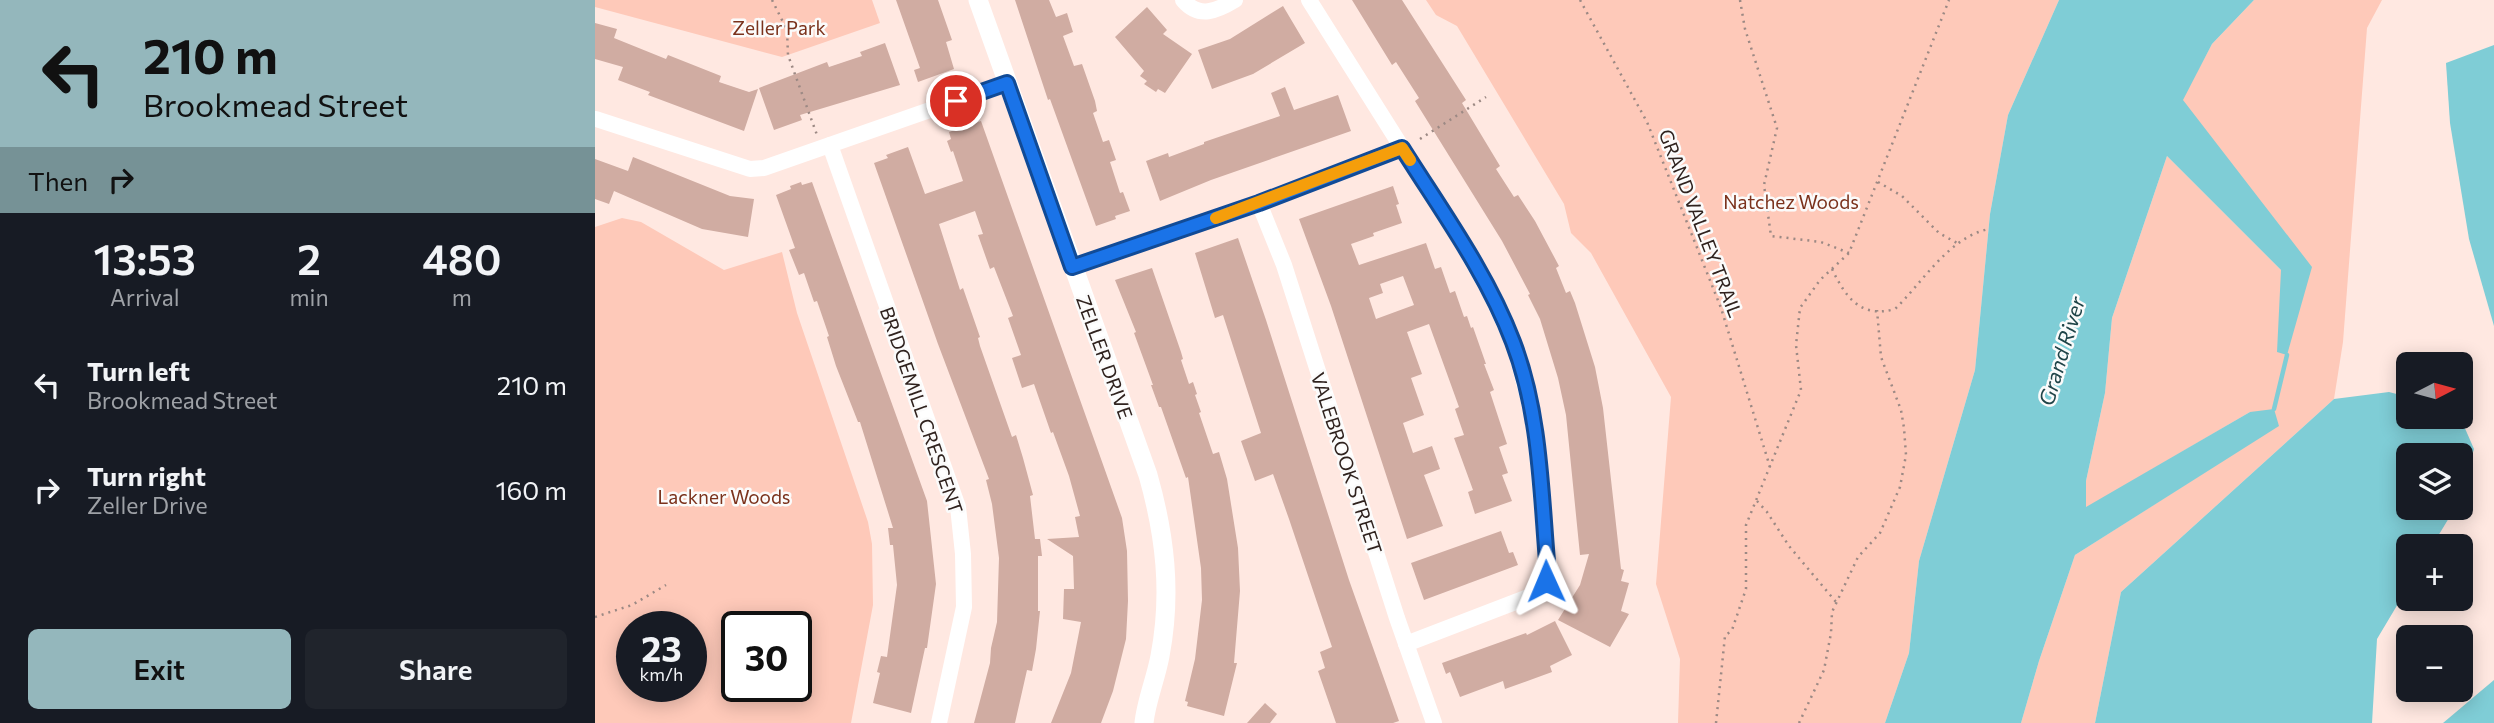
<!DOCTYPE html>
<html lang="en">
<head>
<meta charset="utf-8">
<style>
  body { margin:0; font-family:Commissioner,sans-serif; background:#20242c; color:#f1f3f6; height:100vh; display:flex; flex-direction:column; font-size:26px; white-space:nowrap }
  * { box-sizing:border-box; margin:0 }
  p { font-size:23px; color:#9ea1a6 }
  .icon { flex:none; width:38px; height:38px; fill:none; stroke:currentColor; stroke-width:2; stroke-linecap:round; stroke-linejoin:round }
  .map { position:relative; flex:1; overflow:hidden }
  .panel { display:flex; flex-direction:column; background:#171b24; width:595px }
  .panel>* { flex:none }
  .guide { background:#94b7bc; color:#111; overflow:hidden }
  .needle { width:46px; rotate:84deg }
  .fabs { position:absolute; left:1801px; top:352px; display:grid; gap:14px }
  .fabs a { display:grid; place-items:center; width:77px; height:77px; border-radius:10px; background:#171b24; box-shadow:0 4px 18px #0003; font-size:35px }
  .speed { position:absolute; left:21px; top:611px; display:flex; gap:14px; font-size:35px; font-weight:700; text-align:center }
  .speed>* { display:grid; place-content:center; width:91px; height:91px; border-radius:50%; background:#171b24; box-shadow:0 4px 18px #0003; line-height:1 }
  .speed small { font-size:18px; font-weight:400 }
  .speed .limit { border:4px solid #111; border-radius:10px; background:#fff; color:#111 }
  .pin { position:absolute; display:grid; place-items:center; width:60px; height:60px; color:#fff; margin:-30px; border:4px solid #fff; border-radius:50%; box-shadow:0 2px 7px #0007 }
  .me { position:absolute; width:77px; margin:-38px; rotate:359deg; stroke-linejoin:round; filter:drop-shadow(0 0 5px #0008) }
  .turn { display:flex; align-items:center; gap:24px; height:147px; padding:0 28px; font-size:32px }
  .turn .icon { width:91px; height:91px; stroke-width:2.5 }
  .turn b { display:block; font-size:49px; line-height:60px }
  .then { display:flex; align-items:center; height:66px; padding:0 28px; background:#0003; gap:14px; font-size:26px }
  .eta { display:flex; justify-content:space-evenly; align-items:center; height:119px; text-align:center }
  .eta b { font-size:42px; font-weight:600; line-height:49px }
  .button { display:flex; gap:14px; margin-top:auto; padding:14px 28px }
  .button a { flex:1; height:80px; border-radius:10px; background:#94b7bc; color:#111; font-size:28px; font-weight:600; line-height:80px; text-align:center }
  .button a+a { background:#20242c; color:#f1f3f6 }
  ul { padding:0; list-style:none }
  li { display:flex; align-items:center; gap:21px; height:105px; padding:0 28px }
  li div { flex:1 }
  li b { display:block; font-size:26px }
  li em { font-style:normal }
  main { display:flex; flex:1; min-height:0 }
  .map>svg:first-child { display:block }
  .green { fill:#fec9b9; fill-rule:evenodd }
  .water { fill:#7fcdd6 }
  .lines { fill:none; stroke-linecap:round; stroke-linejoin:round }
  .stream { stroke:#7fcdd6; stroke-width:4.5 }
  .building { fill:#d0aca2; fill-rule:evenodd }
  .path { stroke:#9c8984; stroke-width:2.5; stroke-dasharray:2 5; stroke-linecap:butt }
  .minor { stroke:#fff; stroke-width:16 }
  .tertiary { stroke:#fff; stroke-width:19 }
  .route-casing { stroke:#114b97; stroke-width:18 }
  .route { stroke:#1a73e8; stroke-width:12 }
  .slow { stroke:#f59e0b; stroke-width:12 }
  .labels { text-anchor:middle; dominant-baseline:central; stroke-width:5; stroke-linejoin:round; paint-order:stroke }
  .park-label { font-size:19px; fill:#7b321c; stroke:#fbfbfb }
  .street-label { font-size:19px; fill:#2f221e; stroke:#fbfbfb }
  .water-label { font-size:21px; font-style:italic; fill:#1f4448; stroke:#fbfbfb }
</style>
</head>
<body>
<main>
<section class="panel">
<div class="guide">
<div class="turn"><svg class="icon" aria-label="left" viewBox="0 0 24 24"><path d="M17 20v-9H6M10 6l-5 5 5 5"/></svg><div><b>210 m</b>Brookmead Street</div></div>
<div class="then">Then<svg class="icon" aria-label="right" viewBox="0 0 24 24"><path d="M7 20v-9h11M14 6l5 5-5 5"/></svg></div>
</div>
<div class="eta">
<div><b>13:53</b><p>Arrival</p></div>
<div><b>2</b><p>min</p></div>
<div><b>480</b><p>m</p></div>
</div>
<ul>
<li><svg class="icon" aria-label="left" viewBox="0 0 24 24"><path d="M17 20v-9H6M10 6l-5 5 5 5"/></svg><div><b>Turn left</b><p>Brookmead Street</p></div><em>210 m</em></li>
<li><svg class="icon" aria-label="right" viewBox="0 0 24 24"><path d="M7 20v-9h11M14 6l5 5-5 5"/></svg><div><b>Turn right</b><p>Zeller Drive</p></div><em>160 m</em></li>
</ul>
<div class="button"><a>Exit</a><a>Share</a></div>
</section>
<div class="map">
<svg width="1899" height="723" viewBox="0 0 1899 723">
  <rect width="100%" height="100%" fill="#ffe8e1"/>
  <!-- green -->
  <g class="green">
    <polygon points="0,0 277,0 285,23 187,57 0,7"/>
    <polygon points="831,0 1464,0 1413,115 1395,214 1380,370 1324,561 1314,653 1290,723 1083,723 1085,659 1061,584 1076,397 996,253 976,233 969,204 862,26 841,15"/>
    <polygon points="1659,0 1787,0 1772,28 1748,342 1739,399 1526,592 1500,723 1426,723 1444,661 1480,555 1684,425 1655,412 1491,508 1491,481 1510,393 1517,318 1572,156 1686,270 1716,267 1587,100 1617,44"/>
    <path d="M27,218L46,222L129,270L187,252L202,313L273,522L277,544L278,605L256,723H0V227ZM37,626H96V686H37ZM142,626H201V686H142Z"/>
  </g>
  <!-- water -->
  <g class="water">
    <polygon points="1464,0 1659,0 1617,44 1588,100 1717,267 1692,355 1682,352 1686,270 1572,156 1517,318 1510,393 1491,481 1491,507 1655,412 1679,409 1684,426 1480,555 1444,661 1426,723 1290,723 1314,653 1324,561 1380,370 1395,214 1413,115"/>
    <polygon points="1899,45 1899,326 1874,239 1855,123 1851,63"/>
    <polygon points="1794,392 1813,397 1813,416 1865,417 1879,449 1866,493 1866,455 1813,455 1813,508 1860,508 1837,546 1813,546 1813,587 1782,639 1777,723 1500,723 1526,592 1739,399"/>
    <polygon points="1899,680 1899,723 1848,723"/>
  </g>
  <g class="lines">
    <!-- stream -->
    <polyline class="stream" points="1679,409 1692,355"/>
  </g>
  <!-- building -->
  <g class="building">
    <polygon points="301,0 343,0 357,40 351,42 359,69 323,82 319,70 325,68"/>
    <polygon points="420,0 454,0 461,17 472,13 478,32 468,36 479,66 487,64 500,101 502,111 498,113 508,142 514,140 521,160 515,162 525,193 528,192 535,211 520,216 521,219 501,226 455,99 453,100"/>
    <polygon points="757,0 807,0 871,100 867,103 905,166 901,169 919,197 923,195 940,221 964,266 961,268 971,293 975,291 980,303 1000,367 1008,408 1026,569 1029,570 1026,581 1034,583 1026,611 1034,614 1015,647 963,620 985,585 994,554 985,555 971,415 963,378 945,319 933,295 935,294 907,241 820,101 824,98 801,62 797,65"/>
    <polygon points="688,6 710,43 658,74 617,89 603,50 635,39"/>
    <polygon points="552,7 572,30 568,34 597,54 570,93 563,89 561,92 549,84 552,81 545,76 549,71 520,37"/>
    <polygon points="0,23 22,29 19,38 71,59 73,55 126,76 124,82 154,92 163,89 149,131 53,95 55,92 23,80 28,67 0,59"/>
    <polygon points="290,43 305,85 205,115 207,120 179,130 164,88 232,62 234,67 267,56 265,52"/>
    <polygon points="690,87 699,110 743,95 756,131 616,180 565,201 551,161 573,153 574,157 609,144 609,142 685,116 676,93"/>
    <polygon points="386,121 527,518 532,551 533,601 531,639 518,691 506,723 456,723 476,673 486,622 468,619 469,589 479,589 478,556 452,539 484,537 480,517 485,516 474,476 458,432 456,433 439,384 427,388 417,358 426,355 413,318 418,316 399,267 395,269 383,235 388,234 380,211 344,224 365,290 368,288 385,337 383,338 385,346 417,437 421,435 428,458 438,495 435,496 440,539 445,539 447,556 443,556 443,611 445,611 441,649 437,671 432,670 420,723 379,723 395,663 396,648 402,622 404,558 397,504 391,480 394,479 343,344 279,163 293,158 291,155 313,147 330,194 368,181 358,151 356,152 352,141 356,139 354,132"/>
    <polygon points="38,157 135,196 159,199 153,237 107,229 19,191 14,204 0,199 0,159 33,171"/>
    <polygon points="206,182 207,185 217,182 332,501 341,584 332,648 330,648 316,713 278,703 285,673 282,672 286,656 292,657 302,585 298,545 295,545 293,528 298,528 265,422 263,422 241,366 232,337 234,336 222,301 219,302 209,273 204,275 194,250 200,248 181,195 196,189 195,186"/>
    <path d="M798,186L804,204L801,205L807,223L778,233L779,236L756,244L764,265L831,243L840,269L846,267L855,293L860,291L869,317L872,316L876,328L878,327L891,364H889L899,390L895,392L912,444L904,447L913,473L907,475L917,501L880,514L873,492L878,490L859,438L869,435L860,409L864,407L834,324L812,332L827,374L816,378L829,415L808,423L818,453L837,446L845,469L829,475L848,526L812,539L736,306L704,219ZM808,276L819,305L781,319L774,298L788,293L785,284Z"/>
    <polygon points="643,238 671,320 754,580 804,721 798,723 741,723 723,671 730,668 725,652 737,647 694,519 678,474 660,481 646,441 666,433 628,315 620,318 600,253"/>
    <polygon points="557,268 586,352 588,359 586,360 594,384 598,382 602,394 600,395 606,412 604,413 618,454 624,452 632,479 643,548 645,591 639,663 642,663 629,716 592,706 593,702 590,701 600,659 607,600 606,568 593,477 591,478 566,407 564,407 556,385 558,385 539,333 541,332 520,280"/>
    <polygon points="906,531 914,553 918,552 923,565 829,600 816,563"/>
    <polygon points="960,621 977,655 955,666 957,672 910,689 908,681 865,697 855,672 851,674 847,663 931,633 932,635"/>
    <polygon points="670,703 682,714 675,723 652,723"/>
  </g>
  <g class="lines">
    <!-- path -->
    <g class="path">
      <polyline points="177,0 192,30 193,55 222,135"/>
      <polyline points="985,0 1052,122 1126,308 1175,467"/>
      <polyline points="1145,0 1150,29 1182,128 1169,185 1176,236 1226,242 1254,253"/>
      <polyline points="825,139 891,97"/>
      <polyline points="1283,182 1307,196 1344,233 1362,243"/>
      <path d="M1237,269C1250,296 1265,319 1300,309C1328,282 1354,237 1394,229"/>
      <polyline points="1162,501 1172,512 1194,546 1241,602"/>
      <polyline points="0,617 37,605 71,585"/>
      <polyline points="1121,723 1130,636 1137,630 1151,589 1151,525 1206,390 1201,345 1205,308 1225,280 1254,253 1354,0"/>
      <polyline points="1204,723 1229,670 1236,633 1237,612 1263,557 1285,533 1305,487 1311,455 1309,428 1306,410 1286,357 1282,310"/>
    </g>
    <!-- minor -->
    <g class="minor">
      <path d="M588,0C604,19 622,11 640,0"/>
      <polyline points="714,0 867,243 894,291 919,344 939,421 953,573 948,587 936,596 811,644"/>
      <polyline points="1,119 155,169 169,168 412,83"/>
      <polyline points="235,145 363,507 368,554 369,607 344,723"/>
      <polyline points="664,203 689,265 802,618 839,723"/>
      <polyline points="477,267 664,203 807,148"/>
    </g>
    <!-- tertiary -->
    <path class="tertiary" d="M383,0L553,475C570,535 577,593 565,656C561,678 551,702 549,723"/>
  </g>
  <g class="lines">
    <defs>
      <path id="route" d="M361,101L412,83L477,267L664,203L807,148C846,210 892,273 918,342C946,415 946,496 953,573L951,581"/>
    </defs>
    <!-- route casing -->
    <use href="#route" class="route-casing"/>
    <!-- route -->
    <use href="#route" class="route"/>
    <!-- slow -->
    <polyline class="slow" points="621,218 807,148 815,160"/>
  </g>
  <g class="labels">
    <!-- park labels -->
    <g class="park-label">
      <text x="184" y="27">Zeller Park</text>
      <text x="1196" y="201">Natchez Woods</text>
      <text x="129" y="496">Lackner Woods</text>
    </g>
    <!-- street labels -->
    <g class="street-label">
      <text transform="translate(1106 223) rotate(69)">GRAND VALLEY TRAIL</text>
      <text transform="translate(510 357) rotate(70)">ZELLER DRIVE</text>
      <text transform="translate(327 410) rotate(71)">BRIDGEMILL CRESCENT</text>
      <text transform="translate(752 463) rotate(72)">VALEBROOK STREET</text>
    </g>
    <!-- water labels -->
    <g class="water-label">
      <text transform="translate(1466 351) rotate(-73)">Grand River</text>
    </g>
  </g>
</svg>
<div class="fabs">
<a><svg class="needle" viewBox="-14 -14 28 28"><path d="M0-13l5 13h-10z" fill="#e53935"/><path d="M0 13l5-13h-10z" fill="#9ea1a6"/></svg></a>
<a><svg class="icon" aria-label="layers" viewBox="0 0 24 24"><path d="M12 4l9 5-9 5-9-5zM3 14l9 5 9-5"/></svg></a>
<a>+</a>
<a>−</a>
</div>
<div class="speed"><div>23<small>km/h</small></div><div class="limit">30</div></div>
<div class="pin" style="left:361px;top:101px;background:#d93025"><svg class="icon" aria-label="arrive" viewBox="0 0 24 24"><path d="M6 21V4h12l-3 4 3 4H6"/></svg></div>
<svg class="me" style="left:951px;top:581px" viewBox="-20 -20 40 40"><path d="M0-17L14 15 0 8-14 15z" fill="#1a73e8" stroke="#fff" stroke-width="4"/></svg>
</div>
</main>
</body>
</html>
